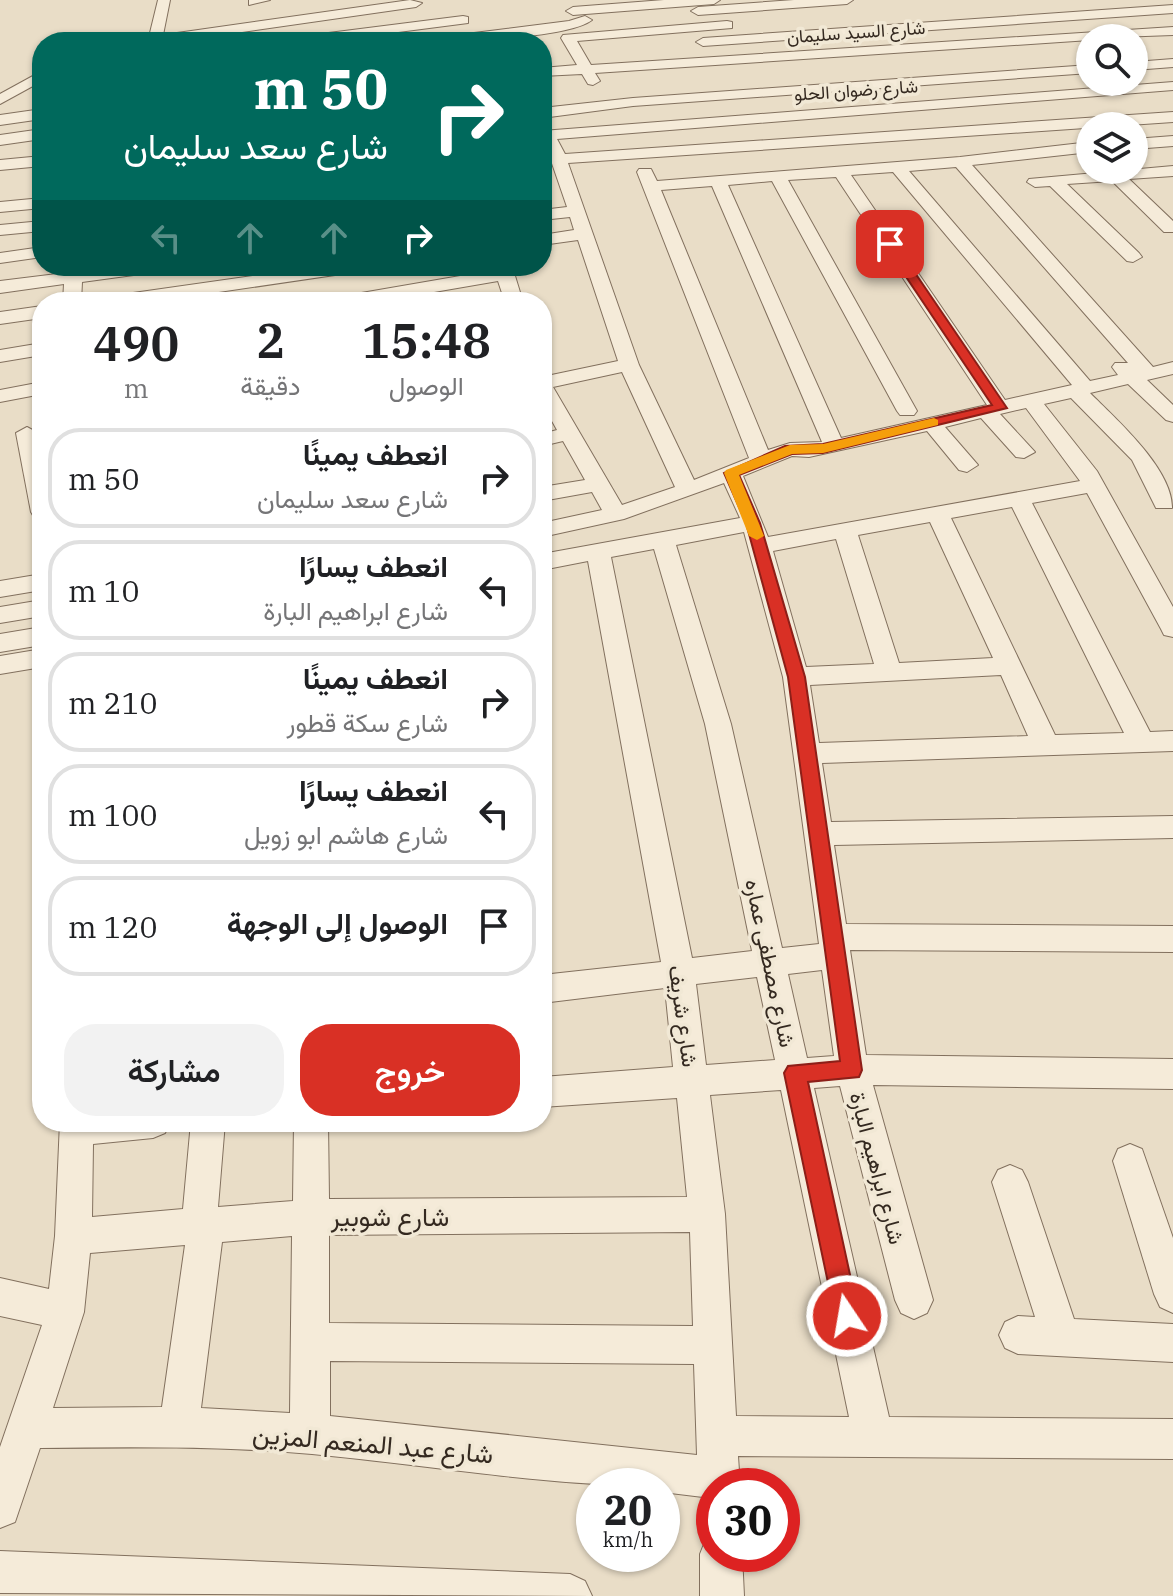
<!DOCTYPE html>
<html lang="ar">
<head>
<meta charset="utf-8">
<style>
  body { margin:0; font-family:"IBM Plex Serif",Vazirmatn,serif; background:#f2f2f2; color:#202124; direction:rtl; height:100vh; display:flex; flex-direction:column; font-size:30px; white-space:nowrap }
  * { box-sizing:border-box; margin:0 }
  p { font-size:26px; color:#757577 }
  .icon { flex:none; width:44px; height:44px; fill:none; stroke:currentColor; stroke-width:2; stroke-linecap:round; stroke-linejoin:round }
  .map { position:relative; flex:1; overflow:hidden; direction:ltr }
  .drawer { position:absolute; left:32px; top:292px; width:520px; height:840px; display:flex; flex-direction:column; background:#fff; border-radius:32px; box-shadow:0 2px 6px #0004; direction:rtl }
  .drawer>* { flex:none }
  .guide { position:absolute; left:32px; top:32px; width:520px; height:244px; border-radius:32px; box-shadow:0 2px 6px #0004; direction:rtl; background:#00695c; color:#fff; overflow:hidden }
  .tools { position:absolute; left:1076px; top:24px; display:grid; gap:16px }
  .tools a { display:grid; place-items:center; width:72px; height:72px; border-radius:50%; background:#fff; box-shadow:0 2px 6px #0004; font-size:40px }
  .speed { position:absolute; left:576px; top:1468px; display:flex; gap:16px; font-size:40px; font-weight:700; text-align:center }
  .speed>* { display:grid; place-content:center; width:104px; height:104px; border-radius:50%; background:#fff; box-shadow:0 2px 6px #0004; line-height:1 }
  .speed small { font-size:20px; font-weight:400 }
  .speed .limit { border:12px solid #d22; background:#fff; color:#111 }
  .pin { position:absolute; display:grid; place-items:center; width:68px; height:68px; color:#fff; margin:-34px; border-radius:16px; box-shadow:0 4px 12px #0006 }
  .me { position:absolute; width:88px; margin:-44px; rotate:348deg; stroke-linejoin:round; filter:drop-shadow(0 0 6px #0008) }
  .turn { display:flex; align-items:center; gap:28px; height:168px; padding:0 32px; font-size:36px }
  .turn .icon { width:104px; height:104px; stroke-width:2.5 }
  .turn b { display:block; font-size:56px; line-height:68px }
  .lanes { display:flex; align-items:center; height:76px; padding:0 32px; background:#0003; justify-content:center; gap:40px; direction:ltr }
  .lanes .off { opacity:.35 }
  .eta { display:flex; justify-content:space-evenly; align-items:center; height:136px; text-align:center }
  .eta b { font-size:48px; font-weight:600; line-height:56px }
  .button { display:flex; gap:16px; margin-top:auto; padding:16px 32px }
  .button a { flex:1; height:92px; border-radius:32px; background:#d93025; color:#fff; font-size:32px; font-weight:600; line-height:92px; text-align:center }
  .button a+a { background:#f2f2f2; color:#202124 }
  ul { padding:0; list-style:none }
  li { display:flex; align-items:center; gap:24px; height:100px; margin:0 16px 12px; padding:0 16px; border:4px solid #e0e0e0; border-radius:32px }
  li div { flex:1 }
  li b { display:block; font-size:30px }
  li em { font-style:normal }
  .map>svg:first-child { display:block }
  .lines { fill:none; stroke-linecap:round; stroke-linejoin:round }
  .minor-casing { stroke:#82705e; stroke-width:2 }
  .minor { fill:#f5ebd9; fill-rule:evenodd }
  .route { fill:#d93025; stroke:#8d1f18; stroke-width:2 }
  .slow { fill:#f59e0b }
  .labels { text-anchor:middle; dominant-baseline:central; stroke-width:7; stroke-linejoin:round; paint-order:stroke }
  .far-street-label { font-size:18px; fill:#342920; stroke:#f1e8d5 }
  .street-label { font-size:22px; fill:#342920; stroke:#f1e8d5 }
  .near-street-label { font-size:26px; fill:#342920; stroke:#f1e8d5 }
</style>
</head>
<body>
<div class="map">
<svg width="1173" height="1596" viewBox="0 0 1173 1596">
  <rect width="100%" height="100%" fill="#e9ddc7"/>
  <g class="lines">
    <defs>
      <g id="minor">
        <polygon points="158,0 170,0 163,35 410,0 422,3 416,7 173,42 138,42 149,37"/>
        <polygon points="249,0 270,0 249,5"/>
        <polygon points="664,0 720,0 714,4 573,15 566,11 573,7"/>
        <polygon points="794,0 853,0 847,4 698,15 691,11 698,7"/>
        <polygon points="1173,5 1173,13 703,46 696,42 703,38"/>
        <polygon points="463,16 468,17 468,23 321,42 282,42 289,38"/>
        <path d="M585,16L592,20C569,38 460,42 427,42L434,38L569,21Z"/>
        <polygon points="727,21 732,22 732,28 577,41 591,65 1173,27 1173,35 1090,38 1090,40 595,73 600,81 593,85 588,84 582,74 542,76 542,68 577,65 561,38 563,35"/>
        <polygon points="1173,59 1173,67 1134,70 1134,62"/>
        <polygon points="1090,65 1090,73 633,106 542,118 542,108 633,98"/>
        <polygon points="42,71 42,81 0,104 0,94"/>
        <path d="M1173,82V90L557,139L565,154L1173,112V122L568,163L639,365L694,480L749,458L637,172L639,169H651L657,181L960,157L1090,142V152L972,165L1153,367L1173,362V374L1147,380L1173,405V422L1166,420L1128,384L1090,393C1115,418 1173,469 1172,508H1156L1132,460L1071,398L1044,404L1097,471L1173,607V637L1164,635L1161,629L1087,493L1032,503L1150,732L1173,731V751L822,763L831,822L1173,816V838L834,845L846,924L1173,926V952L850,950L866,1055L1173,1059V1089L873,1085L933,1300L927,1313L914,1319L901,1313L895,1300L840,1086L814,1088L889,1417L1173,1419V1459L738,1456L740,1486H714V1504L703,1497L662,1492V1486C545,1486 429,1465 312,1454C222,1446 131,1447 40,1448L15,1522L0,1528V1447L42,1325L0,1316V1278L49,1289L55,1236L60,1122H170L165,1133L153,1138L93,1144L92,1217L183,1209L191,1122H225L218,1207L293,1201L294,1122H328L329,1199L687,1197L677,1098L542,1107V1077L673,1067L665,988L542,1003V975L661,962L588,561L542,570V554L740,518L724,483L624,519L542,537V523L602,510L592,492L542,501V487L585,480L563,441L542,446V434L557,430L542,403V377L618,361L578,240L542,245V235L574,230L570,217L542,220V210L567,207L545,143L547,140L542,141V131ZM956,167L1128,363H1115L1112,367L1118,375L1090,381L909,171ZM893,172L1072,385L1005,400L851,175ZM836,177L987,405L841,438L728,185L772,181L897,411L900,415H914L917,411L788,180ZM712,186L822,442L790,443L768,450L661,190ZM622,372L675,487L622,505L553,387ZM1026,408L1080,481L768,537L743,476L792,456L809,457L927,431L959,470L967,472L978,465L945,427L981,418L1016,457L1024,458L1035,452L1000,414ZM1012,507L1124,733L1055,735L951,518ZM930,522L993,658L899,663L858,535ZM744,532L783,677L819,944L782,948L731,724L676,545ZM836,539L874,664L806,667L773,551ZM654,549L705,724L752,951L692,958L611,557ZM1001,675L1028,736L819,743L810,685ZM822,970L834,1056L807,1058L788,974ZM757,977L775,1060L706,1065L696,984ZM781,1090L849,1417L736,1416L725,1214L710,1095ZM690,1232L693,1326L329,1323V1235ZM292,1236L290,1413L201,1408L222,1242ZM185,1245L162,1407L53,1408L84,1312L90,1253ZM330,1361L694,1364L697,1455L330,1416Z"/>
        <polygon points="42,109 42,119 0,125 0,115"/>
        <polygon points="42,129 42,139 0,145 0,135"/>
        <polygon points="1173,136 1173,146 1134,149 1134,139"/>
        <polygon points="42,156 42,166 0,170 0,160"/>
        <polygon points="1173,166 1173,176 1129,179 1173,221 1173,232 1164,232 1112,181 1067,184 1139,253 1142,257 1133,262 1127,261 1050,186 1035,187 1027,182 1029,179"/>
        <polygon points="42,198 42,208 0,212 0,202"/>
        <polygon points="42,221 42,231 0,235 0,225"/>
        <polygon points="42,247 42,257 0,263 0,253"/>
        <polygon points="65,266 83,266 83,271 121,266 172,266 163,271 82,282 81,302 63,302 64,284 0,293 0,281 65,273"/>
        <polygon points="324,266 371,266 362,271 151,302 103,302 112,296"/>
        <polygon points="494,266 512,266 523,302 505,302 498,281 376,302 335,302 344,296 495,270"/>
        <polygon points="42,306 42,318 0,324 0,312"/>
        <polygon points="42,343 42,355 0,362 0,350"/>
        <polygon points="42,382 42,394 0,402 0,390"/>
        <polygon points="27,427 38,433 42,455 42,519 34,517 31,512 16,433"/>
        <polygon points="42,574 42,590 0,597 0,581"/>
        <polygon points="42,600 42,616 0,623 0,607"/>
        <polygon points="42,627 42,645 0,652 0,634"/>
        <polygon points="42,649 42,667 0,674 0,656"/>
        <polygon points="1130,1144 1142,1149 1173,1238 1173,1313 1160,1307 1154,1294 1113,1161 1118,1149"/>
        <polygon points="1010,1165 1022,1170 1028,1182 1074,1319 1173,1324 1173,1362 1018,1354 1005,1348 999,1335 1005,1322 1018,1316 1035,1317 992,1182 998,1170"/>
        <polygon points="714,1536 714,1554 742,1554 744,1596 700,1596 700,1554 706,1539"/>
        <polygon points="0,1551 570,1574 585,1581 592,1596 0,1593"/>
      </g>
    </defs>
    <!-- minor casing -->
    <use href="#minor" class="minor-casing"/>
    <!-- minor -->
    <use href="#minor" class="minor"/>
  </g>
  <!-- route -->
  <polygon class="route" points="886,242 894,242 1007,408 823,453 792,454 739,475 760,523 805,677 862,1070 859,1077 808,1082 859,1316 856,1324 847,1328 838,1324 835,1316 784,1073 788,1066 840,1061 788,677 746,523 724,473 785,446 823,444 992,405 884,244"/>
  <!-- slow -->
  <polygon class="slow" points="934,418 938,420 938,425 823,453 792,454 739,475 764,536 757,540 749,536 724,473 726,470 790,445 823,444"/>
  <g class="labels">
    <!-- far-street labels -->
    <g class="far-street-label">
      <text transform="translate(856 32) rotate(-4)">شارع السيد سليمان</text>
      <text transform="translate(856 90) rotate(-4)">شارع رضوان الحلو</text>
    </g>
    <!-- street labels -->
    <g class="street-label">
      <text transform="translate(771 963) rotate(78)">شارع مصطفى عماره</text>
      <text transform="translate(684 1016) rotate(82)">شارع شريف</text>
      <text transform="translate(878 1168) rotate(75)">شارع ابراهيم البارة</text>
    </g>
    <!-- near-street labels -->
    <g class="near-street-label">
      <text x="390" y="1216">شارع شوبير</text>
      <text transform="translate(373 1443) rotate(5)">شارع عبد المنعم المزين</text>
    </g>
  </g>
</svg>
<div class="tools">
<a><svg class="icon" aria-label="search" viewBox="0 0 24 24"><circle cx="10" cy="10" r="6"/><path d="M15 15l6 6"/></svg></a>
<a><svg class="icon" aria-label="layers" viewBox="0 0 24 24"><path d="M12 4l9 5-9 5-9-5zM3 14l9 5 9-5"/></svg></a>
</div>
<div class="speed"><div>20<small>km/h</small></div><div class="limit">30</div></div>
<div class="pin" style="left:890px;top:244px;background:#d93025"><svg class="icon" aria-label="arrive" viewBox="0 0 24 24"><path d="M6 21V4h12l-3 4 3 4H6"/></svg></div>
<svg class="me" style="left:847px;top:1316px" viewBox="-20 -20 40 40"><circle r="17" fill="#d93025" stroke="#fff" stroke-width="3"/><path d="M0-11L8 9 0 5-8 9z" fill="#fff"/></svg>
<div class="guide">
<div class="turn"><svg class="icon" aria-label="right" viewBox="0 0 24 24"><path d="M7 20v-9h11M14 6l5 5-5 5"/></svg><div><b>50 m</b>شارع سعد سليمان</div></div>
<div class="lanes"><svg class="icon off" aria-label="left" viewBox="0 0 24 24"><path d="M17 20v-9H6M10 6l-5 5 5 5"/></svg><svg class="icon off" aria-label="ahead" viewBox="0 0 24 24"><path d="M12 20V5M6 11l6-6 6 6"/></svg><svg class="icon off" aria-label="ahead" viewBox="0 0 24 24"><path d="M12 20V5M6 11l6-6 6 6"/></svg><svg class="icon" aria-label="right" viewBox="0 0 24 24"><path d="M7 20v-9h11M14 6l5 5-5 5"/></svg></div>
</div>
<section class="drawer">
<div class="eta">
<div><b>15:48</b><p>الوصول</p></div>
<div><b>2</b><p>دقيقة</p></div>
<div><b>490</b><p>m</p></div>
</div>
<ul>
<li><svg class="icon" aria-label="right" viewBox="0 0 24 24"><path d="M7 20v-9h11M14 6l5 5-5 5"/></svg><div><b>انعطف يمينًا</b><p>شارع سعد سليمان</p></div><em>50 m</em></li>
<li><svg class="icon" aria-label="left" viewBox="0 0 24 24"><path d="M17 20v-9H6M10 6l-5 5 5 5"/></svg><div><b>انعطف يسارًا</b><p>شارع ابراهيم البارة</p></div><em>10 m</em></li>
<li><svg class="icon" aria-label="right" viewBox="0 0 24 24"><path d="M7 20v-9h11M14 6l5 5-5 5"/></svg><div><b>انعطف يمينًا</b><p>شارع سكة قطور</p></div><em>210 m</em></li>
<li><svg class="icon" aria-label="left" viewBox="0 0 24 24"><path d="M17 20v-9H6M10 6l-5 5 5 5"/></svg><div><b>انعطف يسارًا</b><p>شارع هاشم ابو زويل</p></div><em>100 m</em></li>
<li><svg class="icon" aria-label="arrive" viewBox="0 0 24 24"><path d="M6 21V4h12l-3 4 3 4H6"/></svg><div><b>الوصول إلى الوجهة</b></div><em>120 m</em></li>
</ul>
<div class="button"><a>خروج</a><a>مشاركة</a></div>
</section>
</div>
</body>
</html>
